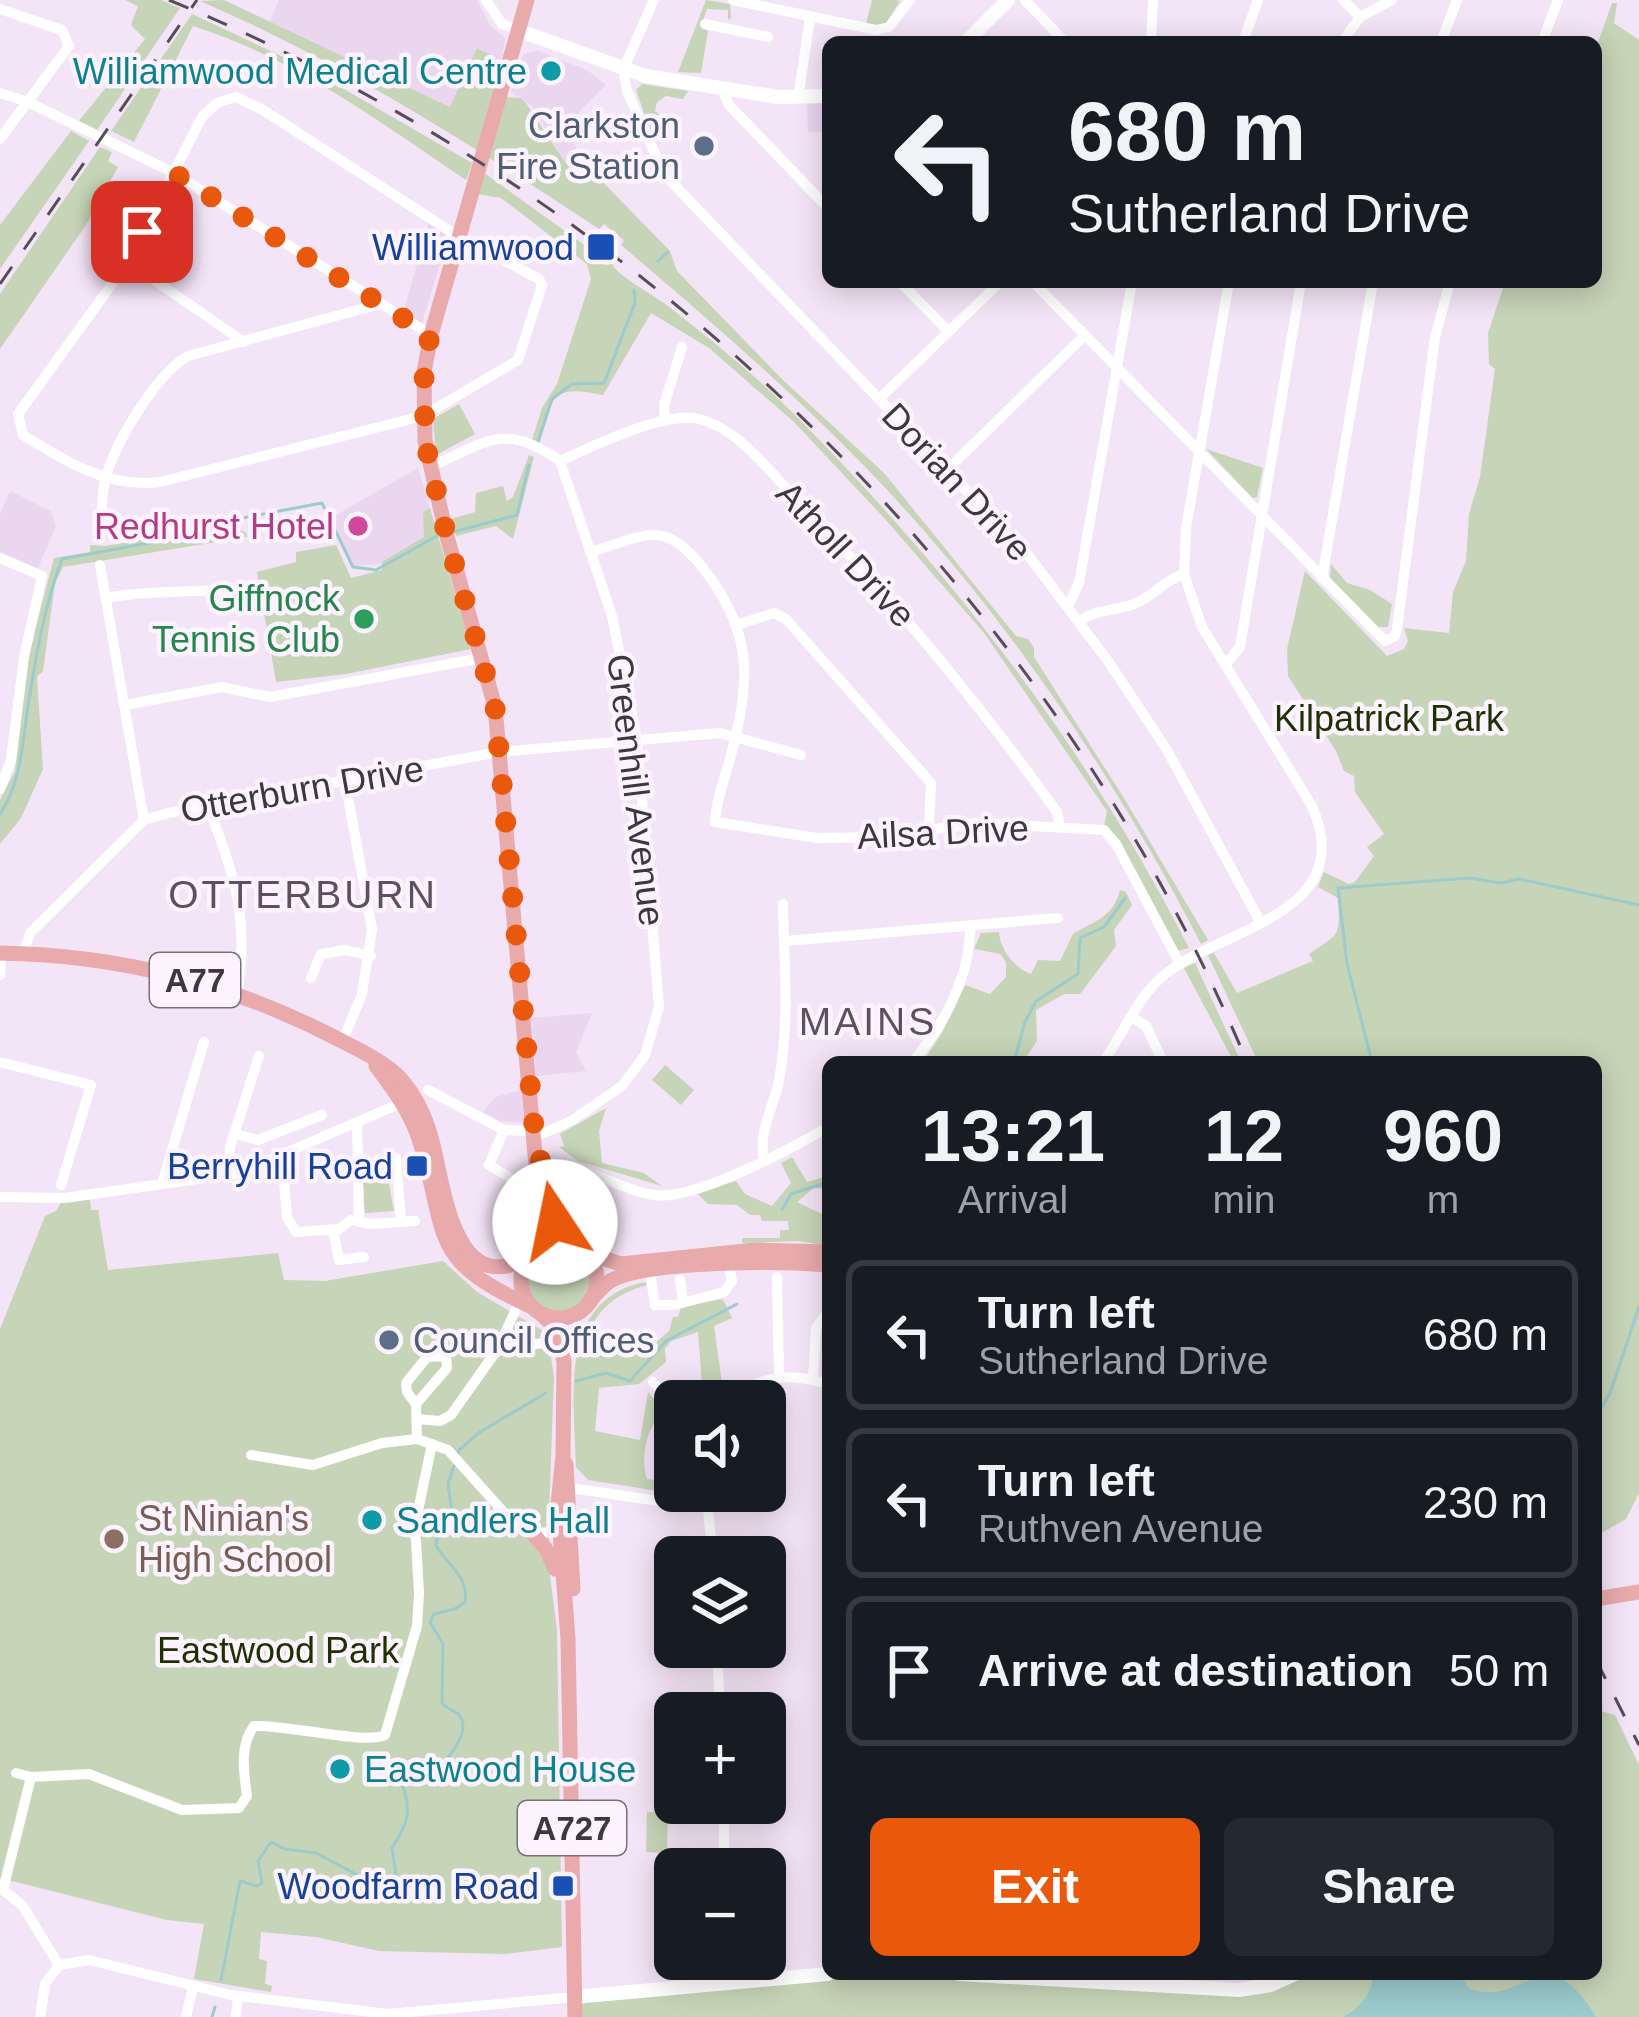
<!DOCTYPE html>
<html lang="en">
<head>
<meta charset="utf-8">
<style>
  body { margin:0; font-family:Arial,sans-serif; background:#242831; color:#f1f3f6; height:100vh; display:flex; flex-direction:column; font-size:45px; white-space:nowrap }
  * { box-sizing:border-box; margin:0 }
  p { font-size:39px; color:#9ea1a6 }
  .icon { flex:none; width:66px; height:66px; fill:none; stroke:currentColor; stroke-width:2; stroke-linecap:round; stroke-linejoin:round }
  .map { position:relative; flex:1; overflow:hidden }
  .sheet { position:absolute; left:822px; top:1056px; width:780px; height:924px; display:flex; flex-direction:column; background:#171b24; border-radius:18px; box-shadow:0 6px 30px #0003 }
  .sheet>* { flex:none }
  .guide { position:absolute; left:822px; top:36px; width:780px; height:252px; border-radius:18px; box-shadow:0 6px 30px #0003; background:#171b24; color:#f1f3f6; overflow:hidden }
  .fabs { position:absolute; left:654px; top:1380px; display:grid; gap:24px }
  .fabs a { display:grid; place-items:center; width:132px; height:132px; border-radius:18px; background:#171b24; box-shadow:0 6px 30px #0003; font-size:60px }
  .pin { position:absolute; display:grid; place-items:center; width:102px; height:102px; color:#fff; margin:-51px; border-radius:24px; box-shadow:0 6px 18px #0006 }
  .me { position:absolute; width:132px; margin:-66px; rotate:349deg; stroke-linejoin:round; filter:drop-shadow(0 0 9px #0008) }
  .turn { display:flex; align-items:center; gap:42px; height:252px; padding:0 48px; font-size:54px }
  .turn .icon { width:156px; height:156px; stroke-width:2.5 }
  .turn b { display:block; font-size:84px; line-height:102px }
  .eta { display:flex; justify-content:space-evenly; align-items:center; height:204px; text-align:center }
  .eta b { font-size:72px; font-weight:700; line-height:84px }
  .cta { display:flex; gap:24px; margin-top:auto; padding:24px 48px }
  .cta a { flex:1; height:138px; border-radius:18px; background:#ea580c; color:#fff; font-size:48px; font-weight:700; line-height:138px; text-align:center }
  .cta a+a { background:#242831; color:#f1f3f6 }
  ul { padding:0; list-style:none }
  li { display:flex; align-items:center; gap:36px; height:150px; margin:0 24px 18px; padding:0 24px; border:6px solid #363941; border-radius:18px }
  li div { flex:1 }
  li b { display:block; font-size:45px }
  li em { font-style:normal }
  .map>svg:first-child { display:block }
  .built { fill:#ead6ef }
  .green { fill:#c6d4b7 }
  .water { fill:#9bcbcd }
  .lines { fill:none; stroke-linecap:round; stroke-linejoin:round }
  .stream { stroke:#9bcbcd; stroke-width:3 }
  .street { stroke:#fff; stroke-width:10 }
  .secondary { stroke:#fff; stroke-width:14 }
  .primary { stroke:#e9aaac; stroke-width:15 }
  .rail { stroke:#554e57; stroke-width:3; stroke-dasharray:21 21; stroke-linecap:butt }
  .route { stroke:#ea580c; stroke-width:21; stroke-dasharray:0 37.8 }
  .culture-dot { fill:#0f9aa8; stroke:#fdf3ff; stroke-width:4.5 }
  .service-dot { fill:#5c6f8a; stroke:#fdf3ff; stroke-width:4.5 }
  .transit-dot { fill:#1a4fb4; stroke:#fdf3ff; stroke-width:4.5 }
  .hotel-dot { fill:#d1479c; stroke:#fdf3ff; stroke-width:4.5 }
  .leisure-dot { fill:#2e9e5b; stroke:#fdf3ff; stroke-width:4.5 }
  .education-dot { fill:#8d6e63; stroke:#fdf3ff; stroke-width:4.5 }
  .labels { text-anchor:middle; dominant-baseline:central; stroke-width:9; stroke-linejoin:round; paint-order:stroke }
  .shield { fill:#fdf3ff; stroke:#776f79; stroke-width:3 }
  .shield-label { font-size:33px; font-weight:bold; fill:#3d373f }
  .culture-label { font-size:36px; fill:#0d838f; stroke:#fdf3ff; text-anchor:start }
  .service-label { font-size:36px; fill:#4e5e75; stroke:#fdf3ff; text-anchor:end }
  .transit-label { font-size:36px; fill:#164399; stroke:#fdf3ff; text-anchor:end }
  .street-label { font-size:36px; fill:#3d373f; stroke:#fdf3ff }
  .hotel-label { font-size:36px; fill:#b23c85; stroke:#fdf3ff; text-anchor:end }
  .leisure-label { font-size:36px; fill:#27864d; stroke:#fdf3ff; text-anchor:end }
  .park-label { font-size:36px; fill:#1e3100; stroke:#fdf3ff }
  .education-label { font-size:36px; fill:#785e54; stroke:#fdf3ff; text-anchor:start }
  .neighbourhood-label { font-size:39px; letter-spacing:3px; fill:#5d5060; stroke:#fdf3ff }
</style>
</head>
<body>
<div class="map">
<svg width="1639" height="2017" viewBox="0 0 1639 2017">
  <rect width="100%" height="100%" fill="#f4e4f7"/>
  <!-- built -->
  <g class="built">
    <polygon points="279,0 477,0 491,26 505,38 501,68 494,57 477,49 451,107 269,24"/>
    <polygon points="536,50 587,70 606,85 570,120 565,115 559,120 589,168 583,173 573,162 567,166 532,106 511,92 523,55"/>
    <polygon points="828,96 828,131 808,132 807,98"/>
    <polygon points="430,218 450,231 420,329 402,317"/>
    <polygon points="418,468 430,508 423,512 425,537 380,564 353,566 331,518"/>
    <polygon points="10,491 51,511 56,526 38,568 0,552 0,514"/>
    <polygon points="592,1013 576,1052 586,1071 536,1076 531,1018"/>
    <polygon points="521,1090 524,1122 500,1121 483,1112 495,1097"/>
  </g>
  <!-- green -->
  <g class="green">
    <polygon points="125,0 161,0 180,8 97,130 79,121 145,39 131,25 138,6"/>
    <path d="M224,0L450,107L477,48L494,57L507,77L502,97L520,98L526,103L567,165L572,161L583,172L589,168L670,251L677,271L784,381L884,473L1016,636L1028,639L1034,648V657L1124,798L1208,940L1201,944C1117,781 1015,628 890,493C807,404 714,324 621,245L624,240L604,224L599,229C472,145 340,61 200,1Z"/>
    <polygon points="706,0 730,4 731,18 728,20 728,10 707,9 701,27 708,31 701,73 678,72"/>
    <polygon points="872,0 896,0 900,1 884,26 866,24"/>
    <path d="M1612,3H1617L1614,23L1639,40V1493L1626,1519L1596,1536V1062H1258L1208,955L1214,953L1237,993L1313,961L1309,954C1340,932 1340,939 1338,898L1318,887L1324,872L1349,884L1355,882L1374,856L1367,847L1384,834L1355,792L1354,776L1344,771L1336,751L1288,676L1287,649L1305,571L1387,656L1404,649L1408,641L1404,628L1449,633L1453,592L1466,561L1469,514L1480,477L1495,369L1489,364L1488,333L1505,282H1596V48Z"/>
    <path d="M192,14L311,70L472,163L466,180C379,121 294,58 193,26L134,142L111,131Z"/>
    <polygon points="642,84 688,91 683,99 666,96 657,102 655,111 662,117 650,130 636,90"/>
    <polygon points="71,131 89,141 0,269 0,225"/>
    <polygon points="100,147 112,152 108,161 118,167 86,225 0,349 0,294"/>
    <path d="M484,173L593,251L592,255L605,265L612,264C620,278 651,293 668,306C710,339 755,375 793,413C953,574 1085,745 1189,948L1177,951L1104,827L1107,811L984,633L885,519L794,422L709,348L651,313L603,395C552,384 553,396 537,441L532,440L542,408L557,384L591,279L587,264L501,198L477,194Z"/>
    <polygon points="459,404 475,434 436,455 433,419"/>
    <polygon points="1206,449 1263,468 1257,497 1253,498"/>
    <polygon points="529,455 534,457 513,539 496,526 456,536 451,519 475,512 476,493 503,486 507,501 513,497"/>
    <polygon points="430,508 471,649 346,674 276,682 257,572 296,562 296,552 336,545 351,578 382,570 382,562 424,537 423,512"/>
    <polygon points="230,524 246,533 247,537 63,567 55,583 43,671 37,677 43,769 21,818 0,844 0,800 15,771 29,653 54,558 90,552 90,545 106,546"/>
    <polygon points="1331,564 1347,583 1370,590 1392,604 1388,627 1375,627 1330,579"/>
    <path d="M1120,890L1126,892L1132,905L1114,930L1116,946L1080,994H1064L1036,1010L1037,1041L1023,1062H923L943,1031L965,985L990,994L1006,977V962L1000,954L974,949L981,933L999,932C1000,949 1014,968 1031,974L1038,960L1060,961L1073,934C1094,921 1113,918 1120,890Z"/>
    <polygon points="1195,963 1241,1062 1234,1062 1184,968"/>
    <polygon points="665,1065 694,1090 681,1105 652,1080"/>
    <polygon points="606,1108 599,1131 602,1163 644,1173 662,1186 578,1161 559,1147 564,1146 560,1134"/>
    <polygon points="792,1157 807,1182 828,1176 828,1189 814,1188 797,1202 828,1217 828,1246 799,1241 742,1243 742,1238 780,1238 780,1230 789,1230 788,1221 762,1221 760,1215 750,1215 737,1205 708,1204 697,1193 736,1181 745,1194 772,1206 791,1183 781,1163"/>
    <polygon points="361,1158 384,1158 394,1211 365,1213"/>
    <polygon points="90,1200 91,1210 98,1210 108,1270 278,1253 284,1280 325,1281 443,1261 477,1292 547,1333 554,1376 549,1514 550,1575 557,1630 562,1947 505,1954 379,1951 316,1937 261,1932 259,1959 267,1961 265,1984 272,1986 271,1992 194,1979 204,1924 167,1920 0,1878 0,1329 45,1216 56,1211 62,1201"/>
    <circle cx="559" cy="1280" r="32"/>
    <path d="M645,1282L647,1285C621,1292 595,1308 589,1336L618,1350L644,1353L669,1331L673,1317H678L681,1307L723,1299L732,1318L714,1326L724,1398L687,1399L703,1397L698,1332L671,1341L665,1349L666,1362L639,1384L599,1388L595,1431L640,1440L648,1392L672,1420L675,1415V1426L656,1420C645,1436 641,1462 647,1479L675,1482V1491H702L697,1497L588,1480L576,1467C575,1399 556,1300 645,1282Z"/>
    <polygon points="1596,1705 1601,1711 1615,1715 1639,1765 1639,2017 575,2017 575,1998 828,1974 936,1974 1239,1990 1295,1974 1596,1974"/>
    <polygon points="647,1812 668,1812 667,1853 646,1852"/>
  </g>
  <!-- water -->
  <path class="water" d="M1373,1974H1459L1469,1988C1522,2010 1546,1932 1596,2017H1343C1359,2010 1373,1992 1373,1974Z"/>
  <g class="lines">
    <!-- stream -->
    <g class="stream">
      <polyline points="658,261 668,252"/>
      <polyline points="538,442 552,399 572,384 604,383 635,303 634,290"/>
      <polyline points="453,532 517,515 529,465"/>
      <path d="M0,814C22,781 22,744 28,706C36,656 44,607 62,559L230,528L237,519L322,503L353,567L376,570L437,536"/>
      <polyline points="1014,1062 1025,1022 1036,1001 1078,974 1080,938 1104,927 1125,898"/>
      <polyline points="1372,1062 1347,964 1338,888 1469,878 1501,883 1519,879 1639,905"/>
      <polyline points="782,1210 791,1194 828,1182"/>
      <polyline points="576,1381 606,1373 630,1381 666,1341 737,1304"/>
      <polyline points="1596,1417 1610,1393 1639,1307"/>
      <path d="M221,1980L240,1881L257,1886L262,1883L258,1861L271,1842L285,1849L316,1853L384,1889L397,1881L392,1848C407,1824 412,1814 403,1786L412,1771L432,1774C444,1764 475,1731 458,1714C453,1710 446,1708 442,1703L443,1644L430,1622L434,1614L455,1609L465,1602C469,1577 449,1566 436,1546L437,1538L454,1527L448,1484L459,1450L480,1432L546,1393"/>
      <polyline points="212,2017 215,2007"/>
    </g>
    <!-- street -->
    <g class="street">
      <polyline points="486,0 502,24 520,31"/>
      <polyline points="654,0 623,70 627,91 664,174 1028,555 1108,661 1167,750 1261,923"/>
      <polyline points="733,0 876,30 889,27 910,0"/>
      <polyline points="1025,0 1065,42"/>
      <polyline points="1343,0 1360,17"/>
      <polyline points="0,9 62,30 69,46 0,139"/>
      <polyline points="705,24 768,37"/>
      <polyline points="1151,42 1153,0"/>
      <polyline points="1243,42 1258,0"/>
      <polyline points="1342,42 1360,17 1392,0"/>
      <polyline points="1441,42 1457,0"/>
      <polyline points="1542,42 1558,0"/>
      <polyline points="722,88 729,105 828,208"/>
      <polyline points="0,93 28,102 172,172 431,335"/>
      <path d="M236,97L263,110L459,237L539,279L542,285L518,360L423,416L160,482C109,489 65,461 23,435L18,414L128,262L202,117L217,103Z"/>
      <polyline points="798,98 810,19"/>
      <polyline points="128,262 244,342"/>
      <polyline points="900,282 949,332"/>
      <polyline points="1033,282 1385,641 1395,636 1397,629 1435,337 1450,282"/>
      <polyline points="879,399 1000,282"/>
      <polyline points="665,421 664,405 682,347"/>
      <path d="M560,461C593,446 664,411 699,419C738,428 771,473 797,500C892,598 977,701 1057,812L1060,827"/>
      <path d="M430,467C484,444 502,420 560,461L612,616L637,740L659,1007L645,1055L622,1086L571,1121L535,1137"/>
      <polyline points="947,470 1085,335"/>
      <path d="M100,537C102,519 101,498 105,480C115,443 155,375 188,356L380,304"/>
      <path d="M590,552C652,533 666,518 709,576C755,638 749,687 730,759C724,780 716,801 715,822L817,838L882,837L977,823L1104,830L1116,844L1180,964"/>
      <polyline points="0,558 42,576 24,657 11,760 0,789"/>
      <polyline points="100,565 144,820"/>
      <polyline points="1322,578 1373,282"/>
      <path d="M106,598C148,590 188,593 230,589"/>
      <polyline points="1068,606 1079,583 1132,282"/>
      <path d="M1079,622C1094,609 1116,611 1134,604C1153,597 1164,580 1184,574"/>
      <polyline points="737,625 774,613 786,619 931,783 929,830"/>
      <polyline points="1225,665 1240,647 1301,282"/>
      <polyline points="125,705 222,687 270,697 482,658"/>
      <path d="M208,806C234,874 250,919 237,994"/>
      <polyline points="785,941 1058,918"/>
      <polyline points="23,954 30,933 144,820 168,813 499,752 720,733 801,755"/>
      <polyline points="0,975 1,953"/>
      <polyline points="311,978 321,954 345,950 371,956"/>
      <polyline points="1132,1017 1146,1026 1163,1062"/>
      <polyline points="342,1042 362,994 372,929 345,781"/>
      <polyline points="0,1062 91,1085 61,1185"/>
      <path d="M912,1062C943,1028 971,974 970,926"/>
      <path d="M1103,1062C1124,1033 1138,994 1168,972C1230,926 1358,913 1312,806L1202,627L1184,574L1186,528L1229,282"/>
      <polyline points="428,1090 504,1130 534,1131"/>
      <polyline points="357,1124 359,1221"/>
      <polyline points="504,1130 489,1165 517,1182"/>
      <polyline points="235,1134 258,1140 322,1115"/>
      <polyline points="282,1157 287,1217 296,1232 339,1229 351,1220 370,1224 415,1221"/>
      <polyline points="396,1158 401,1222"/>
      <path d="M765,1161C756,1137 774,1106 779,1080C790,1021 784,964 783,904"/>
      <path d="M539,1166C579,1158 615,1190 655,1195C694,1201 793,1148 828,1127"/>
      <polyline points="228,1175 230,1147 259,1056"/>
      <polyline points="162,1184 204,1042"/>
      <polyline points="0,1197 65,1198 239,1173 406,1101"/>
      <polyline points="333,1230 339,1260 364,1257"/>
      <polyline points="650,1272 655,1305 674,1305 724,1292 732,1281 728,1261"/>
      <polyline points="777,1277 779,1376"/>
      <polyline points="680,1280 683,1300"/>
      <polyline points="497,1350 543,1343"/>
      <polyline points="813,1379 816,1328 828,1311"/>
      <polyline points="653,1382 675,1405"/>
      <path d="M733,1401C760,1373 793,1373 828,1384"/>
      <polyline points="416,1404 447,1368 446,1356 427,1357 406,1383 407,1392 416,1404 417,1439"/>
      <polyline points="417,1419 440,1421 451,1415 497,1350 520,1301"/>
      <polyline points="251,1455 313,1465 382,1443 417,1439 448,1450 517,1527 532,1533 562,1532"/>
      <polyline points="570,1488 693,1506 707,1501 711,1491"/>
      <polyline points="707,1501 713,1557"/>
      <polyline points="717,1647 720,1713"/>
      <path d="M16,1773L31,1777L89,1774L182,1810L239,1808L247,1796C244,1772 239,1746 254,1726C285,1724 365,1745 385,1735L417,1626L419,1593L415,1525L432,1444"/>
      <polyline points="31,1777 3,1890 22,1905 59,1965 89,1960 231,1995 388,2014 575,1997"/>
      <polyline points="724,1803 724,1869"/>
      <polyline points="725,1959 727,1983"/>
      <polyline points="40,2017 45,1984 59,1965"/>
      <polyline points="186,2017 193,1987"/>
      <polyline points="236,2017 238,1996"/>
    </g>
    <!-- secondary -->
    <g class="secondary">
      <polyline points="520,31 646,76 778,97 828,96"/>
      <polyline points="966,42 1008,0"/>
      <polyline points="959,1974 1239,1990 1271,1985 1295,1974"/>
      <polyline points="575,1997 828,1974"/>
    </g>
    <!-- primary -->
    <g class="primary">
      <polyline points="527,0 431,335 424,372 425,441 446,533 495,707 540,1211 540,1231 532,1254"/>
      <path d="M0,953C120,955 229,983 336,1038C355,1048 383,1061 398,1076C415,1094 426,1118 432,1141C444,1185 453,1301 529,1257"/>
      <path d="M376,1066C393,1089 410,1111 419,1139C450,1236 424,1258 532,1307"/>
      <polyline points="545,1169 553,1217 571,1245"/>
      <circle cx="559" cy="1280" r="38"/>
      <polyline points="583,1252 621,1264 755,1250 828,1252"/>
      <path d="M591,1299C598,1293 604,1284 612,1280C650,1260 783,1261 828,1265"/>
      <polyline points="540,1313 557,1329 564,1362 563,1455 558,1505 568,1639 575,2017"/>
      <polyline points="566,1464 573,1589"/>
      <polyline points="532,1533 546,1549 555,1569"/>
      <polyline points="1596,1599 1639,1592"/>
    </g>
    <!-- rail -->
    <g class="rail">
      <path d="M169,0C643,195 1048,588 1247,1062"/>
      <polyline points="0,284 197,0"/>
      <polyline points="1596,1660 1639,1745"/>
    </g>
  </g>
  <g class="lines">
    <!-- route -->
    <polyline class="route" points="142,232 172,172 430,335 424,372 425,441 446,533 495,707 535,1137 555,1222"/>
  </g>
  <!-- markers -->
  <g class="culture-dot">
    <circle cx="551" cy="71" r="12"/>
    <circle cx="372" cy="1520" r="12"/>
    <circle cx="340" cy="1769" r="12"/>
  </g>
  <g class="service-dot">
    <circle cx="704" cy="146" r="12"/>
    <circle cx="389" cy="1340" r="12"/>
  </g>
  <g class="transit-dot">
    <rect x="586" y="232" width="30" height="30" rx="6"/>
    <rect x="405" y="1154" width="24" height="24" rx="6"/>
    <rect x="551" y="1874" width="24" height="24" rx="6"/>
  </g>
  <circle class="hotel-dot" cx="358" cy="526" r="12"/>
  <circle class="leisure-dot" cx="364" cy="619" r="12"/>
  <circle class="education-dot" cx="114" cy="1539" r="12"/>
  <g class="labels">
    <!-- shield labels -->
    <g class="shield">
      <rect x="150" y="953" width="90" height="54" rx="9"/>
      <rect x="518" y="1801" width="108" height="54" rx="9"/>
    </g>
    <g class="shield-label">
      <text x="195" y="980">A77</text>
      <text x="572" y="1828">A727</text>
    </g>
    <!-- culture labels -->
    <g class="culture-label">
      <text x="527" y="71" text-anchor="end">Williamwood Medical Centre</text>
      <text x="396" y="1520">Sandlers Hall</text>
      <text x="364" y="1769">Eastwood House</text>
    </g>
    <!-- service labels -->
    <g class="service-label">
      <text x="680" y="125">Clarkston<tspan x="680" dy="41">Fire Station</tspan></text>
      <text x="413" y="1340" text-anchor="start">Council Offices</text>
    </g>
    <!-- transit labels -->
    <g class="transit-label">
      <text x="574" y="247">Williamwood</text>
      <text x="393" y="1166">Berryhill Road</text>
      <text x="539" y="1886">Woodfarm Road</text>
    </g>
    <!-- street labels -->
    <g class="street-label">
      <text transform="translate(957 482) rotate(47)">Dorian Drive</text>
      <text transform="translate(846 554) rotate(47)">Atholl Drive</text>
      <text transform="translate(302 789) rotate(-10)">Otterburn Drive</text>
      <text transform="translate(636 790) rotate(83)">Greenhill Avenue</text>
      <text transform="translate(943 832) rotate(-3)">Ailsa Drive</text>
    </g>
    <!-- hotel labels -->
    <g class="hotel-label">
      <text x="334" y="526">Redhurst Hotel</text>
    </g>
    <!-- leisure labels -->
    <g class="leisure-label">
      <text x="340" y="598">Giffnock<tspan x="340" dy="41">Tennis Club</tspan></text>
    </g>
    <!-- park labels -->
    <g class="park-label">
      <text x="1389" y="718">Kilpatrick Park</text>
      <text x="278" y="1650">Eastwood Park</text>
    </g>
    <!-- education labels -->
    <g class="education-label">
      <text x="138" y="1518">St Ninian's<tspan x="138" dy="41">High School</tspan></text>
    </g>
    <!-- neighbourhood labels -->
    <g class="neighbourhood-label">
      <text x="303" y="894">OTTERBURN</text>
      <text x="868" y="1021">MAINS</text>
    </g>
  </g>
</svg>
<div class="fabs">
<a><svg class="icon" aria-label="sound" viewBox="0 0 24 24"><path d="M4 9h4l5-4v14l-5-4H4zM17 9q2 3 0 6"/></svg></a>
<a><svg class="icon" aria-label="layers" viewBox="0 0 24 24"><path d="M12 4l9 5-9 5-9-5zM3 14l9 5 9-5"/></svg></a>
<a>+</a>
<a>−</a>
</div>
<div class="pin" style="left:142px;top:232px;background:#d93025"><svg class="icon" aria-label="arrive" viewBox="0 0 24 24"><path d="M6 21V4h12l-3 4 3 4H6"/></svg></div>
<svg class="me" style="left:555px;top:1222px" viewBox="-20 -20 40 40"><circle r="19" fill="#fff"/><path d="M0-13L10 11 0 6-10 11z" fill="#ea580c"/></svg>
<div class="guide">
<div class="turn"><svg class="icon" aria-label="left" viewBox="0 0 24 24"><path d="M17 20v-9H6M10 6l-5 5 5 5"/></svg><div><b>680 m</b>Sutherland Drive</div></div>
</div>
<section class="sheet">
<div class="eta">
<div><b>13:21</b><p>Arrival</p></div>
<div><b>12</b><p>min</p></div>
<div><b>960</b><p>m</p></div>
</div>
<ul>
<li><svg class="icon" aria-label="left" viewBox="0 0 24 24"><path d="M17 20v-9H6M10 6l-5 5 5 5"/></svg><div><b>Turn left</b><p>Sutherland Drive</p></div><em>680 m</em></li>
<li><svg class="icon" aria-label="left" viewBox="0 0 24 24"><path d="M17 20v-9H6M10 6l-5 5 5 5"/></svg><div><b>Turn left</b><p>Ruthven Avenue</p></div><em>230 m</em></li>
<li><svg class="icon" aria-label="arrive" viewBox="0 0 24 24"><path d="M6 21V4h12l-3 4 3 4H6"/></svg><div><b>Arrive at destination</b></div><em>50 m</em></li>
</ul>
<div class="cta"><a>Exit</a><a>Share</a></div>
</section>
</div>
</body>
</html>
